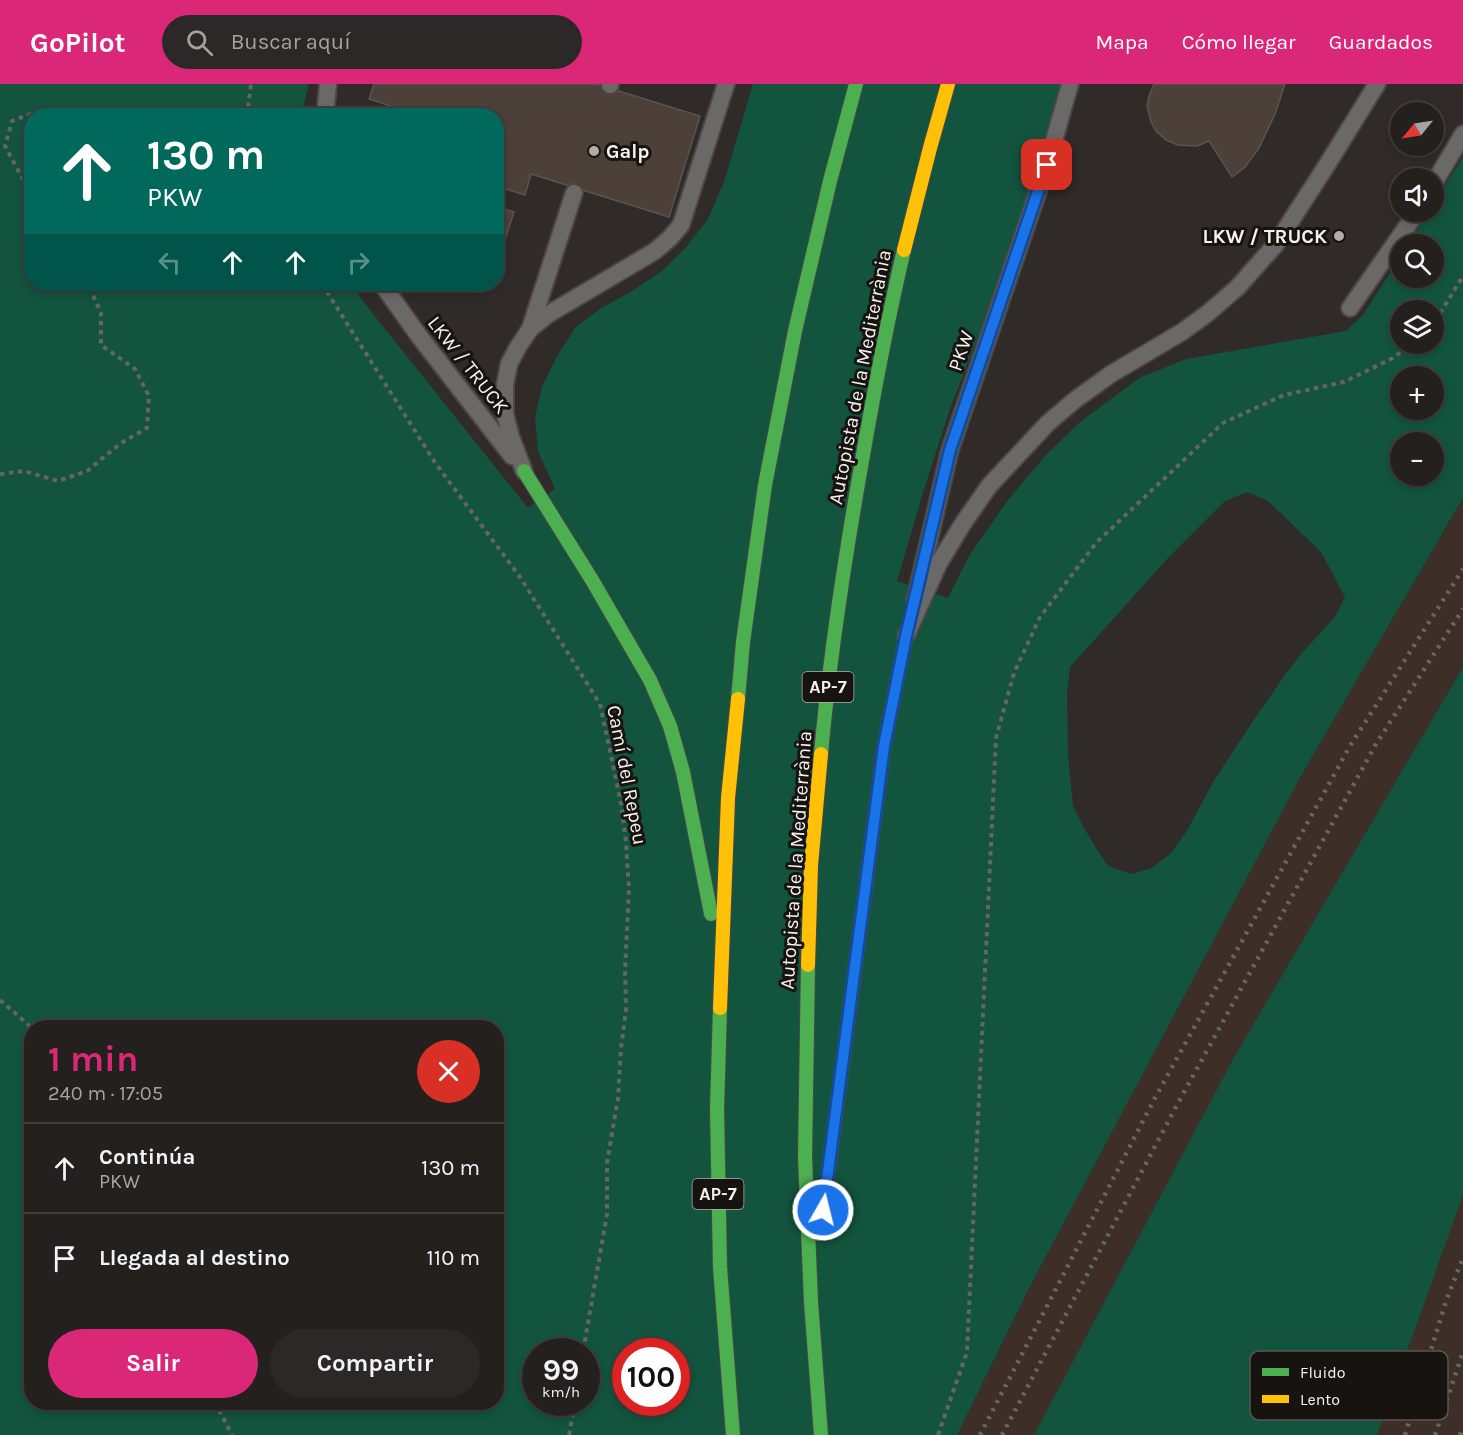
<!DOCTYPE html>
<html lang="es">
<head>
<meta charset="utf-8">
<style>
  body { margin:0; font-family:Karla,sans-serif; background:#2c2827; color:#f1f3f6; height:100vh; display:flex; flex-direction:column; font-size:22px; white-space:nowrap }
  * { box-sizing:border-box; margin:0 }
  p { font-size:20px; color:#a3a3a4 }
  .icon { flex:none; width:33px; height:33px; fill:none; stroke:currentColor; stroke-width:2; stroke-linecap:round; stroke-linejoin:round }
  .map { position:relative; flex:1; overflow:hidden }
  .details { position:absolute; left:24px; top:936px; width:480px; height:390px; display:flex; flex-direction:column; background:#24201e; border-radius:24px; box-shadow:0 3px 9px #0003,0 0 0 2px #413e3c }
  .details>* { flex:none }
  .top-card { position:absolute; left:24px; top:24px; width:480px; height:183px; border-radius:24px; box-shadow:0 3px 9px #0003,0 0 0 2px #413e3c; background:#00695c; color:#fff; overflow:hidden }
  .needle { width:39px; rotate:240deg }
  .fabs { position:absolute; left:1390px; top:18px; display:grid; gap:12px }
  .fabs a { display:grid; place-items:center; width:54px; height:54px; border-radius:50%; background:#24201e; box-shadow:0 3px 9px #0003,0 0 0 2px #413e3c; font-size:30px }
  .speed { position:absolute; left:522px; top:1254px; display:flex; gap:12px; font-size:30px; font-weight:700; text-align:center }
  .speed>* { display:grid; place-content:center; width:78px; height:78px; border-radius:50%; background:#24201e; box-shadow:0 3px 9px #0003,0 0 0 2px #413e3c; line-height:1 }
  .speed small { font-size:15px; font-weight:400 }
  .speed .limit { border:9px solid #d22; background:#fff; color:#111 }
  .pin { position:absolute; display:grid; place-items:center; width:51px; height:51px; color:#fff; margin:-26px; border-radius:12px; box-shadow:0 3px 9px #0006 }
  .me { position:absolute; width:66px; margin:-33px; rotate:8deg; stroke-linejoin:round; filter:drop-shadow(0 0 4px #0008) }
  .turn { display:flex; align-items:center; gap:21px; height:126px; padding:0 24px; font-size:27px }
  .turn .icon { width:78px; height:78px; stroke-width:2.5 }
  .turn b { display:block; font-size:42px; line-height:51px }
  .lanes { display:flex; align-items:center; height:57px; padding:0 24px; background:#0003; justify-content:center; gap:30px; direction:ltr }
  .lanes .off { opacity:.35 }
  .round { display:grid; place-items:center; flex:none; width:63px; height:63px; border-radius:32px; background:#2c2827 }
  .head { display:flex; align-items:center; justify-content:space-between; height:102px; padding:0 24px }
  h1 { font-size:36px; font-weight:700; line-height:45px; color:#db2777 }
  .cta { display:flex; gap:12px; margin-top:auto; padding:12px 24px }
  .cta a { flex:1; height:69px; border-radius:36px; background:#db2777; color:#fff; font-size:24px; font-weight:700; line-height:69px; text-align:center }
  .cta a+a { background:#2c2827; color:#f1f3f6 }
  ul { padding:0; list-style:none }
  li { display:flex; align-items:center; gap:18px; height:90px; padding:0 24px; border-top:2px solid #413e3c }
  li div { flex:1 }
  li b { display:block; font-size:22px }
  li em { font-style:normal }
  header { display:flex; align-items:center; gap:36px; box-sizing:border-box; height:84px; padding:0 30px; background:#db2777; color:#fff }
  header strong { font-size:28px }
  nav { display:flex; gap:33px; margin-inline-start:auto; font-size:21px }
  .search { width:420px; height:54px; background:#2c2827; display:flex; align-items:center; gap:15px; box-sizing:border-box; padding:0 21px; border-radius:33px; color:#a3a3a4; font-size:22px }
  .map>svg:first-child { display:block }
  .built { fill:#3d2f28 }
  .green { fill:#12543e; fill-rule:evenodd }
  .building { fill:#4d4038; stroke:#585451; stroke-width:1.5 }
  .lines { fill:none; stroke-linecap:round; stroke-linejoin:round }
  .lane-casing { stroke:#4b4745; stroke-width:20 }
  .fast-casing { stroke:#4b4745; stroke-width:16 }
  .slow-casing { stroke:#4b4745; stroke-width:16 }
  .path { stroke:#676564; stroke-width:4; stroke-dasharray:4.5 4.5; stroke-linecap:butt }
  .lane { stroke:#6b6868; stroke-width:16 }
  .fast { stroke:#4caf50; stroke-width:14 }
  .slow { stroke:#ffc107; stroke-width:14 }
  .rail { stroke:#686664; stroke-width:4.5; stroke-dasharray:3 6; stroke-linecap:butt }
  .route-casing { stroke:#114b97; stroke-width:15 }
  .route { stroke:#1a73e8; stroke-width:10 }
  .poi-dot { fill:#b2aca9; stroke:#171311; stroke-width:2 }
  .labels { text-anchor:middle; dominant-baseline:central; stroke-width:6; stroke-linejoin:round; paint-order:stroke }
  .shield { fill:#171311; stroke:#b4afac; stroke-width:1.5 }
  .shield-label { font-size:18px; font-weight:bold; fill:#f8f2ee }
  .poi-label { font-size:20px; font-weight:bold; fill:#f8f2ee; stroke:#171311; text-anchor:start }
  .street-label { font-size:20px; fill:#f8f2ee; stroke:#171311 }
  .key { fill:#171311; stroke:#5a5653; stroke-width:1.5 }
  .key-label { font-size:16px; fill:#f8f2ee }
</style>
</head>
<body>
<header>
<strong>GoPilot</strong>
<div class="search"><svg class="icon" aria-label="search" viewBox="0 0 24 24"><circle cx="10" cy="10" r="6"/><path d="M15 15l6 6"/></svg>Buscar aquí</div>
<nav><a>Mapa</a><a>Cómo llegar</a><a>Guardados</a></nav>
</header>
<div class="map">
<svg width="1463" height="1351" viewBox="0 0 1463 1351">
  <rect width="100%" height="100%" fill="#302b28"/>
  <!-- built -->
  <g class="built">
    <polygon points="1463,415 1463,583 1233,975 1034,1351 957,1351 1027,1208 1302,690"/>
    <polygon points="1463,1111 1463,1351 1377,1351"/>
  </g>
  <!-- green -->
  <g class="green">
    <path d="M0,0H309L303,23V31L32,32V200H353L362,216L528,424L555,405L538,367L535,333L542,303L556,274L575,244L600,225L632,207L662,187L687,162L708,135L724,98L753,0H1061L1028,108L978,253L950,325L923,409L897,497L948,514L969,472L1008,416L1046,371L1080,338L1139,294L1186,275L1346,247L1363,231L1401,172V194H1434V160H1408L1429,128H1434V119L1463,73V414L1302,690L1027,1208L957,1351H0ZM1401,226H1434V260H1401ZM1401,292H1434V326H1401ZM1401,358H1434V392H1401ZM1247,408L1268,417L1321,468L1345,513L1335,533L1302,569L1285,591L1255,634L1213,698L1188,745L1171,769L1152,784L1131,790L1108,782L1096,764L1083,742L1073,722L1068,671L1067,610L1070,583L1168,474L1225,417ZM32,944H496V1318H32ZM536,1268H586V1318H536ZM626,1268H676V1318H626Z"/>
    <polygon points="1463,583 1463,1111 1377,1351 1034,1351 1233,975"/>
  </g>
  <!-- building -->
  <g class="building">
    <polygon points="374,0 596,0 700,32 669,133 531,90 525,111 496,102 496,77 502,57 496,55 496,32 421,32 369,15"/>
    <polygon points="1154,0 1285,0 1275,30 1259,64 1245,83 1232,93 1209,57 1197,62 1178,61 1166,56 1156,47 1151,38 1147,22 1149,12"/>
    <polygon points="496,122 514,128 497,181 496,181"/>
  </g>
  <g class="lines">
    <defs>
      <g id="lane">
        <polyline points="610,1 610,0"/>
        <polyline points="325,32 328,0"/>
        <polyline points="1434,99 1463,50"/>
        <polyline points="382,200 419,252 512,372"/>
        <polyline points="1350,224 1417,128"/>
        <polyline points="530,245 574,109"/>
        <polyline points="524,387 511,353 505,330 505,301 509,280 518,263 530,245 547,231 655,167 670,154 681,141 726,0"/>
        <polyline points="915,516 950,366 1047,81 1070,0"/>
        <polyline points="906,552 939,479 962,441 989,402 1048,339 1075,316 1111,290 1182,248 1208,229 1237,204 1276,160 1325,84 1377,0"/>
      </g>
      <g id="fast">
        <polyline points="524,387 592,496 650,596 670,642 683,688 711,830"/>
        <polyline points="738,615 743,558 765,401 795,247 830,97 856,0"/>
        <path d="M821,670C829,578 843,486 859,394C872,318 886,241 904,166"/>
        <polyline points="808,881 805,1073 811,1218 821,1351"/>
        <polyline points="720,924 717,1025 720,1183 733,1351"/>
        <polyline points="823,1127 884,662 906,552"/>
      </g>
      <g id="slow">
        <polyline points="904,166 930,64 948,0"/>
        <polyline points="808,881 811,781 821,670"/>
        <polyline points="720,924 728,714 738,615"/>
      </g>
    </defs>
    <!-- lane casing -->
    <use href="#lane" class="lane-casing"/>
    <!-- fast casing -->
    <use href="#fast" class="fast-casing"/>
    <!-- slow casing -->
    <use href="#slow" class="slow-casing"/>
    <!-- path -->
    <g class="path">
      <polyline points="247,32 251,0"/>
      <polyline points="32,112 5,62 12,37 36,28 45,32"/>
      <polyline points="322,200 436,380 520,493 600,620 621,719 626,758 629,806 625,886 626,926 621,964 618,1014 607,1079 607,1130 583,1268"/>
      <polyline points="1434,236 1439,231 1463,192"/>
      <polyline points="0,390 24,387 58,397 87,387 121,359 147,344 149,312 135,285 101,261 101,229 88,200"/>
      <polyline points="0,916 32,944"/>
      <polyline points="215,1318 232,1351"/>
      <polyline points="569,1351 575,1318"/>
      <polyline points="938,1351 967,1268 996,654 1014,589 1040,533 1096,459 1223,339 1284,311 1344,298 1395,273 1409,260"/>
    </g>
    <!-- lane -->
    <use href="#lane" class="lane"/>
    <!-- fast -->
    <use href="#fast" class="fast"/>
    <!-- slow -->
    <use href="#slow" class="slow"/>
    <!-- rail -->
    <g class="rail">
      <polyline points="980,1351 1155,1014 1350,662 1463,485"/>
      <polyline points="1002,1351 1178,1019 1376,660 1463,525"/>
      <polyline points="1405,1351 1446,1217 1463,1174"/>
      <polyline points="1435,1351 1463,1268"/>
      <polyline points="1460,1351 1463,1343"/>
    </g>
  </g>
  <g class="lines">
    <defs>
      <polyline id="route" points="823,1126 884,662 906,552 950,366 1047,81"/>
    </defs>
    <!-- route casing -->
    <use href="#route" class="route-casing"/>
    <!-- route -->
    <use href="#route" class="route"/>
  </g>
  <!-- markers -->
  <g class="poi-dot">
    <circle cx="594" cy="67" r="6"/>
    <circle cx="1339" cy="152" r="6"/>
  </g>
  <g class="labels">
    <!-- shield labels -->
    <g class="shield">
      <rect x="802.5" y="588" width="51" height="30" rx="4.5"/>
      <rect x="692.5" y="1095" width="51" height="30" rx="4.5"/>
    </g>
    <g class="shield-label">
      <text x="828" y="603">AP-7</text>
      <text x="718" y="1110">AP-7</text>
    </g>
    <!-- poi labels -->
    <g class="poi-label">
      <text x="606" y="67">Galp</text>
      <text x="1327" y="152" text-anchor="end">LKW / TRUCK</text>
    </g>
    <!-- street labels -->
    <g class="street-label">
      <text transform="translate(961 267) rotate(-71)">PKW</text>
      <text transform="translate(468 281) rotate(52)">LKW / TRUCK</text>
      <text transform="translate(860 293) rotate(-79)">Autopista de la Mediterrània</text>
      <text transform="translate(627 691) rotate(79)">Camí del Repeu</text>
      <text transform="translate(796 776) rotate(-86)">Autopista de la Mediterrània</text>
    </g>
  </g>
  <!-- legend -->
  <rect x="1250" y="1267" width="198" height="69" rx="9" class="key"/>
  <rect x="1262" y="1284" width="27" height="8" fill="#4caf50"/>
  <rect x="1262" y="1311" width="27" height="8" fill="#ffc107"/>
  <g class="key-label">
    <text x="1300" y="1294">Fluido</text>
    <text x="1300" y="1321">Lento</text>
  </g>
</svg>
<div class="fabs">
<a><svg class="needle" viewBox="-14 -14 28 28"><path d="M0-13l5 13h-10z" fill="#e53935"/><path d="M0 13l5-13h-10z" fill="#a3a3a4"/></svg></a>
<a><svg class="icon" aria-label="sound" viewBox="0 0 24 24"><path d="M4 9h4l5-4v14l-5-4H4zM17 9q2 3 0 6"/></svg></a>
<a><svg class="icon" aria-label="search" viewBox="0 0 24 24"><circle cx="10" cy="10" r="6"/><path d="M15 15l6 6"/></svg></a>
<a><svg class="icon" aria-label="layers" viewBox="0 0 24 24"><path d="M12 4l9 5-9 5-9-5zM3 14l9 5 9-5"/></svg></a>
<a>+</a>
<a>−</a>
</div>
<div class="speed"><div>99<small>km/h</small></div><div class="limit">100</div></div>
<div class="pin" style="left:1047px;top:81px;background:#d93025"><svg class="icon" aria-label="arrive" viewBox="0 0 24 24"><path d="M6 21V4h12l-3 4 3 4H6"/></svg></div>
<svg class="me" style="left:823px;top:1126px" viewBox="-20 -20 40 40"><circle r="17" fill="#1a73e8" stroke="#fff" stroke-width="3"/><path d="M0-11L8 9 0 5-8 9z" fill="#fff"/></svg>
<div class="top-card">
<div class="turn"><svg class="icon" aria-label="ahead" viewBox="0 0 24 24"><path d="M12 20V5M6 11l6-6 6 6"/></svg><div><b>130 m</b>PKW</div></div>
<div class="lanes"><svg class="icon off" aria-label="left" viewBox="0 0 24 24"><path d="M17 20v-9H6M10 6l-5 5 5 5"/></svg><svg class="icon" aria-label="ahead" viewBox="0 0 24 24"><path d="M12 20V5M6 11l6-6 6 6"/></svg><svg class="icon" aria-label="ahead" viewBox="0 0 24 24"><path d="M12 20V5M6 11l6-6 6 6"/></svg><svg class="icon off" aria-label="right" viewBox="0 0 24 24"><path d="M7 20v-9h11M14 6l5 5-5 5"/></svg></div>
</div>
<section class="details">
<div class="head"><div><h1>1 min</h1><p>240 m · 17:05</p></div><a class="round" style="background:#d93025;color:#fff"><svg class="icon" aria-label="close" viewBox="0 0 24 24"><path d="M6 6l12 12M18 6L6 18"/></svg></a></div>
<ul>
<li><svg class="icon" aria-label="ahead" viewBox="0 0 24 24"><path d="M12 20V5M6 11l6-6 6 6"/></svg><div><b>Continúa</b><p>PKW</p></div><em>130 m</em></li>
<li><svg class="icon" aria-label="arrive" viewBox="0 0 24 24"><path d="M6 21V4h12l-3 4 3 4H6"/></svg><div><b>Llegada al destino</b></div><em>110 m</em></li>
</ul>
<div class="cta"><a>Salir</a><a>Compartir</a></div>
</section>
</div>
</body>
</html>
